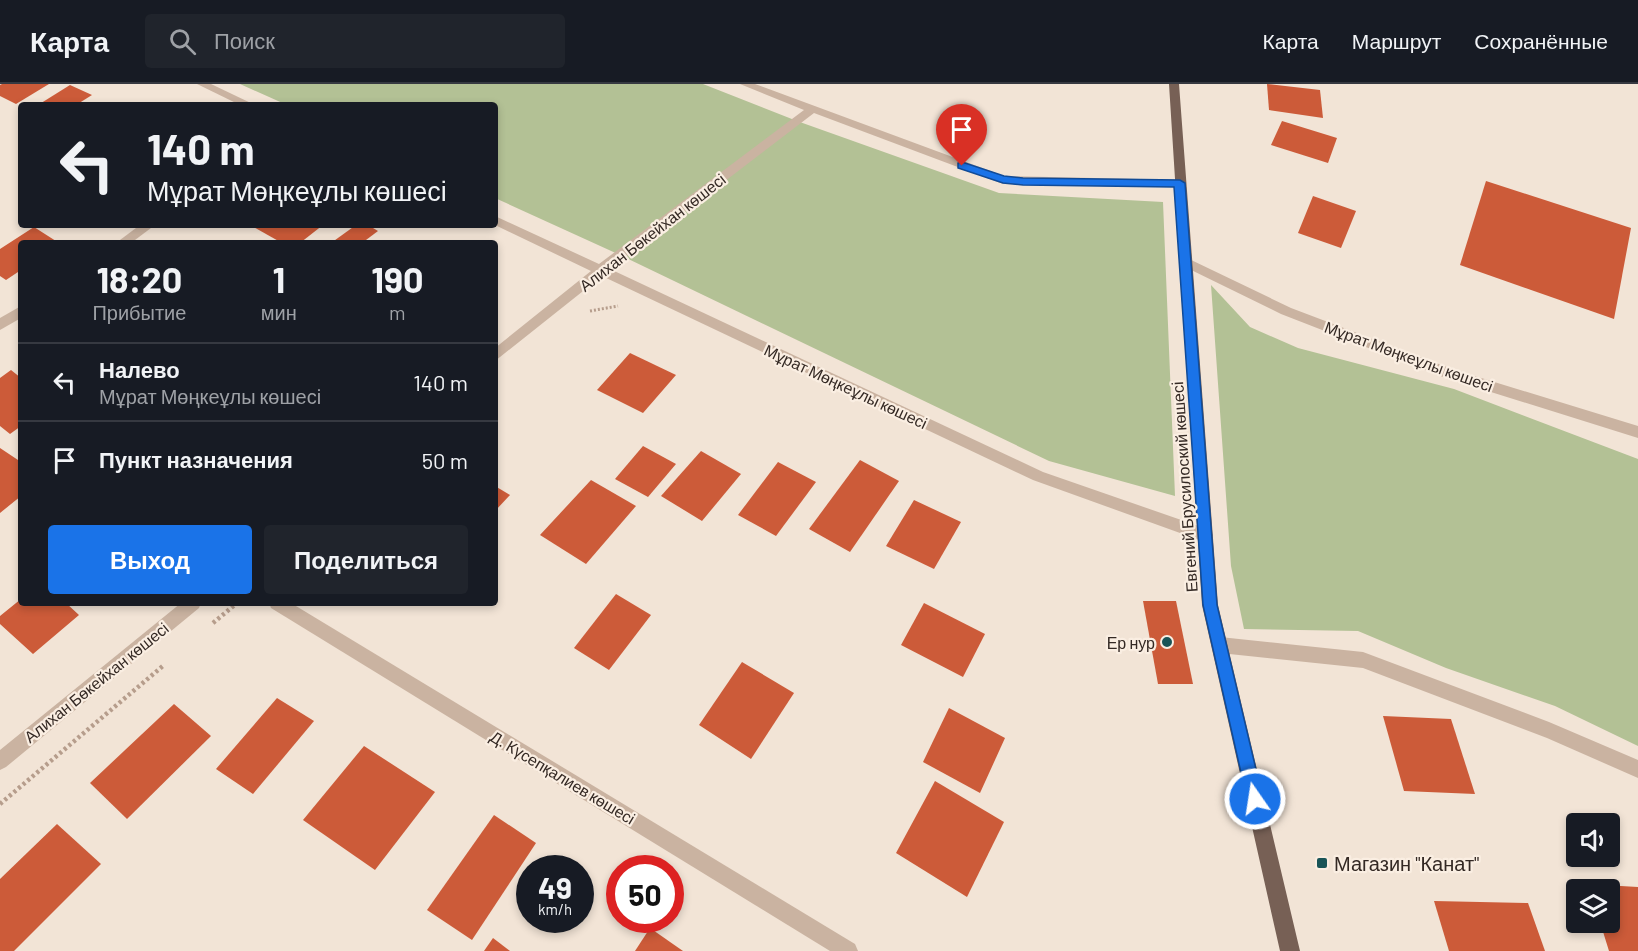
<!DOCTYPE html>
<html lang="ru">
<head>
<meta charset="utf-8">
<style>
  body { margin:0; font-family:Barlow,sans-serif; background:#20242c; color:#f1f3f6; height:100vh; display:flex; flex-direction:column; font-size:22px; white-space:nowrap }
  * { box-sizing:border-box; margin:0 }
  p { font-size:20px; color:#9ea1a6 }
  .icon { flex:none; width:33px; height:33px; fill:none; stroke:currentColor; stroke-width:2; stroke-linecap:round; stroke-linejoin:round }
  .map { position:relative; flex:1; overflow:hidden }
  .sheet { position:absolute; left:18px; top:156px; width:480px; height:366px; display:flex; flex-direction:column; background:#171b24; border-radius:6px; box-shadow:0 3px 9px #0003 }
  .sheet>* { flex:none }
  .top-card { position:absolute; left:18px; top:18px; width:480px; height:126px; border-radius:6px; box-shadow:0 3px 9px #0003; background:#171b24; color:#f1f3f6; overflow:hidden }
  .tools { position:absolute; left:1566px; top:729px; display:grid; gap:12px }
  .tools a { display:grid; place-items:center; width:54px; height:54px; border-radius:6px; background:#171b24; box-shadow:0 3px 9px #0003; font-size:30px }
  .speed { position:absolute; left:516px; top:771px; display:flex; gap:12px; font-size:30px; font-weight:700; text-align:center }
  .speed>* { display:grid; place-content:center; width:78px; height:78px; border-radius:50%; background:#171b24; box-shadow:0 3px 9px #0003; line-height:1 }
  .speed small { font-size:15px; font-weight:400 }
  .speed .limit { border:9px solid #d22; background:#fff; color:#111 }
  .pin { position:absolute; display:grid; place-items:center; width:51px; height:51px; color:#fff; margin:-62px -26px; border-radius:50% 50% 50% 0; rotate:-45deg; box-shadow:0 0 6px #0007 }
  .pin .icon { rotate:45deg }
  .me { position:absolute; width:66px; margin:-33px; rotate:347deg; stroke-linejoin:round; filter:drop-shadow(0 0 4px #0008) }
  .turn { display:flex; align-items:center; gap:21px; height:126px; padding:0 30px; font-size:27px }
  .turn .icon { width:78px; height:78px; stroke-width:2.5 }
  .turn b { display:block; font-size:42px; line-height:51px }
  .eta { display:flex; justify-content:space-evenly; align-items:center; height:102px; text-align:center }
  .eta b { font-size:36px; font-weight:700; line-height:42px }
  .action { display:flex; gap:12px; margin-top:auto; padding:12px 30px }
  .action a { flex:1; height:69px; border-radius:6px; background:#1a73e8; color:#fff; font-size:24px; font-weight:700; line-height:69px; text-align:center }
  .action a+a { background:#20242c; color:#f1f3f6 }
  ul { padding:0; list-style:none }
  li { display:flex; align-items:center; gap:18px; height:78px; padding:0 30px; border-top:2px solid #363941 }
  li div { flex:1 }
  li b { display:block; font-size:22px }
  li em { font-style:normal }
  header { display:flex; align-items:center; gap:36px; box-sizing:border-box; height:84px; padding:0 30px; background:#171b24; border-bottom:2px solid #363941 }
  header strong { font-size:28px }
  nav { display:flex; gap:33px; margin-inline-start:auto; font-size:21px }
  .search { width:420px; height:54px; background:#20242c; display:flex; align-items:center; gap:15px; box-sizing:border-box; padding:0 21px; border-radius:6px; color:#9ea1a6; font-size:22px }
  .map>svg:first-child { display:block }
  .green { fill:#b3c195 }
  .building { fill:#cc5b39 }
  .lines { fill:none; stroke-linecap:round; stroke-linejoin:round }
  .path-far1 { stroke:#b69d8c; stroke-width:3; stroke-dasharray:2 2; stroke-linecap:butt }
  .path { stroke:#b69d8c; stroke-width:4.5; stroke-dasharray:3 3; stroke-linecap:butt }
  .minor { fill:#cab3a1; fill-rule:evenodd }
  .major { fill:#776055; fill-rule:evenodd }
  .route { fill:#1a73e8; stroke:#114b97; stroke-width:1.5 }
  .poi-dot { fill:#195457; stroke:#faeee2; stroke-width:2 }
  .labels { text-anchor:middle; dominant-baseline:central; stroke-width:4.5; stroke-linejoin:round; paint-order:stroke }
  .street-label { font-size:16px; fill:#342924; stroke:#faeee2 }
  .poi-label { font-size:16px; fill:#342924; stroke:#faeee2; text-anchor:end }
  .near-poi-label { font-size:20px; fill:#342924; stroke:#faeee2; text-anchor:start }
</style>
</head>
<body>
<header>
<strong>Карта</strong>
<div class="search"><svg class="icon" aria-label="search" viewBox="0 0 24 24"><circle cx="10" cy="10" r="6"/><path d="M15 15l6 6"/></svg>Поиск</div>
<nav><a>Карта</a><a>Маршрут</a><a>Сохранённые</a></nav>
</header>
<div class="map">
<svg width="1638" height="867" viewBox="0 0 1638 867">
  <rect width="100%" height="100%" fill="#f2e4d6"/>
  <!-- green -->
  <g class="green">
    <polygon points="240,0 703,0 797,37 999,109 1163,118 1175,412 1049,377 620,171 495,114 495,21 287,21"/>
    <polygon points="1211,201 1250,243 1298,264 1454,305 1638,375 1638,662 1555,622 1446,584 1358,547 1244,545 1231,482"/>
  </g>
  <!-- building -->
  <g class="building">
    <polygon points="2,0 49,0 16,20 0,12 0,1"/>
    <polygon points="1267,0 1320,6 1323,34 1269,26"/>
    <polygon points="70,1 92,11 76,21 38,21"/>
    <polygon points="1282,37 1337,54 1328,79 1271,61"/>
    <polygon points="1486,97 1631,144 1614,235 1460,181"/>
    <polygon points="1313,112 1356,127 1341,164 1298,149"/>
    <polygon points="254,141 323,141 300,159 282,159 252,142"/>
    <polygon points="356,141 368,141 378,147 362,159 331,159"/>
    <polygon points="34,143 59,159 21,159 21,186 6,196 0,192 0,165"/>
    <polygon points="630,269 676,291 643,329 597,306"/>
    <polygon points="11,286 21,294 21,342 10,350 0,342 0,294"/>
    <polygon points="643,362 676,380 648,413 615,395"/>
    <polygon points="0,364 21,378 21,412 0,429"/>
    <polygon points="701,367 741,390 702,437 661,412"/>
    <polygon points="860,376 899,397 850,468 809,445"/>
    <polygon points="778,378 816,398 776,452 738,431"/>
    <polygon points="591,396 636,422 586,480 540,451"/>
    <polygon points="495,402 510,411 495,427"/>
    <polygon points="914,416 961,438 934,485 886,462"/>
    <polygon points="616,510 651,531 609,586 574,564"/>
    <polygon points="21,515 21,519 66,519 79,531 33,570 0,540 0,532"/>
    <polygon points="1143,517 1176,517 1193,600 1158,600"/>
    <polygon points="924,519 985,550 963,593 901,561"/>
    <polygon points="742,578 794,609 751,675 699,641"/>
    <polygon points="277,614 314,637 253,710 216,685"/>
    <polygon points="174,620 211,652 127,735 90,699"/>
    <polygon points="949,624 1005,654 980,709 923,678"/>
    <polygon points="1383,632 1451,635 1475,710 1404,707"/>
    <polygon points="364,662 435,708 375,786 303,736"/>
    <polygon points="935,697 1004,738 967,813 896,769"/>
    <polygon points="494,731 536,759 472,856 427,826"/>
    <polygon points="57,740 101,780 14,867 0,867 0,795"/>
    <polygon points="1586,800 1638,803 1638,867 1609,867 1600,838 1610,838 1610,806 1588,806"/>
    <polygon points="1434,817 1528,819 1545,867 1449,867"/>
    <polygon points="650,844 683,867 635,867"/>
    <polygon points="493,854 510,867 484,867"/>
  </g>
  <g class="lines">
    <!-- path-far1 -->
    <polyline class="path-far1" points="590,227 618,222"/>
    <!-- path -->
    <g class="path">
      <polyline points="213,539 237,519"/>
      <polyline points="0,720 164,581"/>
    </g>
    <!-- minor -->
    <g class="minor">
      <polygon points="197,0 211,0 255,21 240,21"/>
      <polygon points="740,0 755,0 1004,92 1184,96 1186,99 1180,103 1003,100 814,29 610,185 1043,388 1210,446 1213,451 1210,456 1205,458 1033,396 602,192 495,277 495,264 591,187 495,141 495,132 599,180 804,26"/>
      <polygon points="140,141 155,141 131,159 116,159"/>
      <polygon points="1187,174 1291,224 1452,285 1638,342 1638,354 1443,293 1281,230 1183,182 1181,179"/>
      <polygon points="21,222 21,234 0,246 0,234"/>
      <polygon points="181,519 201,519 199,524 6,683 0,686 0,666"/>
      <polygon points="269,519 291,519 855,860 858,867 830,867 271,524"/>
      <polygon points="1220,553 1363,568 1549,638 1638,676 1638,694 1547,654 1363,584 1220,569 1214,566 1212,561 1214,556"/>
    </g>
    <!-- major -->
    <polygon class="major" points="1169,0 1179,0 1218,521 1300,867 1280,867 1202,521"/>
  </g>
  <!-- route -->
  <polygon class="route" points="962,78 1004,92 1023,94 1180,96 1185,99 1217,521 1263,715 1261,721 1255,723 1250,721 1247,715 1203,521 1174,103 1023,101 1003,99 958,84 958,79"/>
  <!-- markers -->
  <g class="poi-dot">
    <circle cx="1167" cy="558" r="6"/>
    <rect x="1316" y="773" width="12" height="12" rx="3"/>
  </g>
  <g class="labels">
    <!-- street labels -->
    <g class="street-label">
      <text transform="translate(652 148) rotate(-38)">Алихан Бөкейхан көшесі</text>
      <text transform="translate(1409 272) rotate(20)">Мұрат Мөңкеұлы көшесі</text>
      <text transform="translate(846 302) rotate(25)">Мұрат Мөңкеұлы көшесі</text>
      <text transform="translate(1184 403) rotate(-94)">Евгений Брусилоский көшесі</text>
      <text transform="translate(96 598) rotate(-39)">Алихан Бөкейхан көшесі</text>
      <text transform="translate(563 693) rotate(31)">Д. Күсепқалиев көшесі</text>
    </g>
    <!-- poi labels -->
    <g class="poi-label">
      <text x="1155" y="558">Ер нур</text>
    </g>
    <!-- near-poi labels -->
    <g class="near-poi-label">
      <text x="1334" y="779">Магазин "Канат"</text>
    </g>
  </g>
</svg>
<div class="tools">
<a><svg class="icon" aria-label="sound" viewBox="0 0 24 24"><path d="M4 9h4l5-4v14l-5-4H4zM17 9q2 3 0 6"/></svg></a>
<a><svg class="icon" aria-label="layers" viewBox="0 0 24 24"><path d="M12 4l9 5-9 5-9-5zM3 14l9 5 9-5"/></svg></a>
</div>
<div class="speed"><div>49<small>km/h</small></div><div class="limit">50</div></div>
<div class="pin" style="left:962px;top:82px;background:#d93025"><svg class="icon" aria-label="arrive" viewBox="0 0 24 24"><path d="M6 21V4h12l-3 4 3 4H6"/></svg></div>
<svg class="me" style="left:1255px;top:715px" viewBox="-20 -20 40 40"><circle r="17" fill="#1a73e8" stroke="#fff" stroke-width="3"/><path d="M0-11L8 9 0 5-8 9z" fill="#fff"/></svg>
<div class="top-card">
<div class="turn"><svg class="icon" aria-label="left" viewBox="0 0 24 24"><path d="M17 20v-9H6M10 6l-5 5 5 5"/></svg><div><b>140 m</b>Мұрат Мөңкеұлы көшесі</div></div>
</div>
<section class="sheet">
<div class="eta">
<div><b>18:20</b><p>Прибытие</p></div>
<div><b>1</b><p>мин</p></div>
<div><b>190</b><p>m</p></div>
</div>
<ul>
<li><svg class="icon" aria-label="left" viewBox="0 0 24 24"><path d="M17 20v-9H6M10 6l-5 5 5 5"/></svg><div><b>Налево</b><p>Мұрат Мөңкеұлы көшесі</p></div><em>140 m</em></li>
<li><svg class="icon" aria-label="arrive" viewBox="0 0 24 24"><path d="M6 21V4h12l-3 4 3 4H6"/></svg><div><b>Пункт назначения</b></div><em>50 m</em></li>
</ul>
<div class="action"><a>Выход</a><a>Поделиться</a></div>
</section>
</div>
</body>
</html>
